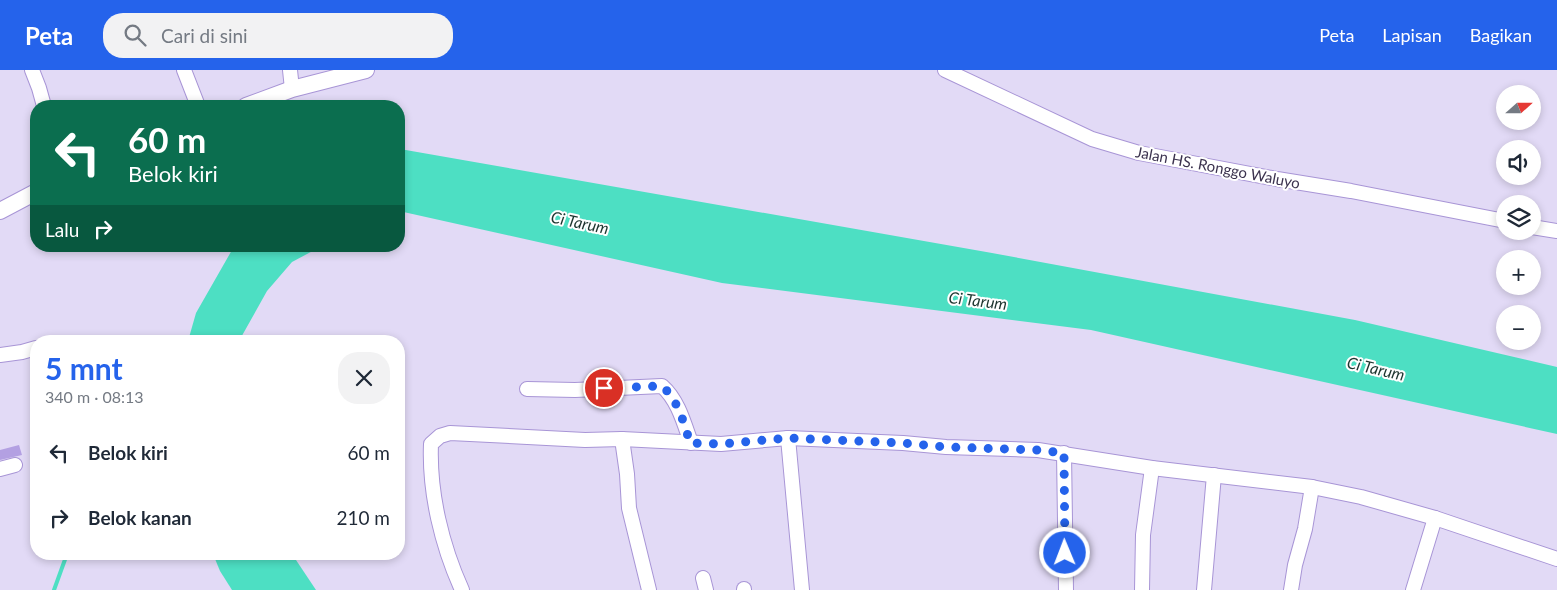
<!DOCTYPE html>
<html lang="id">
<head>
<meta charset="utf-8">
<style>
  body { margin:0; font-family:Lato,sans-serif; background:#f2f2f3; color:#1f2937; height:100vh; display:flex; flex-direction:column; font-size:19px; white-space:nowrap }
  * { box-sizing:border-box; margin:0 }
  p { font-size:16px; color:#747a83 }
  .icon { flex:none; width:28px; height:28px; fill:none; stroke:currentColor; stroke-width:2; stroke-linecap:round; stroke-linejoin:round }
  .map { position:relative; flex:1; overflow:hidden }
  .sheet { position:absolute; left:30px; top:265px; width:375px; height:225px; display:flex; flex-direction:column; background:#fff; border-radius:20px; box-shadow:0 2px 8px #0003 }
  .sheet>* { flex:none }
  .top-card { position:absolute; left:30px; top:30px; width:375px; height:152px; border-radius:20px; box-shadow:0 2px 8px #0003; background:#0b6e4f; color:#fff; overflow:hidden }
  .needle { width:32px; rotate:69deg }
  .fabs { position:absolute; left:1496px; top:15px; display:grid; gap:10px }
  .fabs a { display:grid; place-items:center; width:45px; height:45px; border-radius:50%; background:#fff; box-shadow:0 2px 8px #0003; font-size:25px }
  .pin { position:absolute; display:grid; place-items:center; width:42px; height:42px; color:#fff; margin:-21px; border:2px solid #fff; border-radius:50%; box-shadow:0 1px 5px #0007 }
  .me { position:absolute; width:55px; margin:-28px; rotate:359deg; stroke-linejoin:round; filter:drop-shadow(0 0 4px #0008) }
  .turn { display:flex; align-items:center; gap:18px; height:105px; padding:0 15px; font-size:22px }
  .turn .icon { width:65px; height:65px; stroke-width:2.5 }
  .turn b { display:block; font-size:35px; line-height:42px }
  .then { display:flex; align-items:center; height:48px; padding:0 15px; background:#0003; gap:10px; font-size:19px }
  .round { display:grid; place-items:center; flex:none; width:52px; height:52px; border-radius:20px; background:#f2f2f3 }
  .summary { display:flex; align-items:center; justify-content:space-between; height:85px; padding:0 15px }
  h1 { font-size:30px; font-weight:700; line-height:38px; color:#2563eb }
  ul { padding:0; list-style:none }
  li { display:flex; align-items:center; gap:15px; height:65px; padding:0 15px }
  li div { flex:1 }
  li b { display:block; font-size:19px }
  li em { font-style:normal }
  header { display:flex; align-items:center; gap:30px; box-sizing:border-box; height:70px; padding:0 25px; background:#2563eb; color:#fff }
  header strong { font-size:24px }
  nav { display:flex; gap:28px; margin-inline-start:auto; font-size:18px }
  .search { width:350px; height:45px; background:#f2f2f3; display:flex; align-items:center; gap:12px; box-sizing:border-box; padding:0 18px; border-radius:20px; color:#747a83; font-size:19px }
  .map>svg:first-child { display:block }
  .water { fill:#4ddfc3 }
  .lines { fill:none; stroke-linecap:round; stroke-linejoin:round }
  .stream { stroke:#4ddfc3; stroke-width:4 }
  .building { fill:#b3a0e2 }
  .minor-casing { stroke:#a895d6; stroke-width:16 }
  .tertiary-casing { stroke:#a895d6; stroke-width:18 }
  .minor { stroke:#fff; stroke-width:14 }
  .tertiary { stroke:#fff; stroke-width:16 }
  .route { stroke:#2563eb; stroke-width:9; stroke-dasharray:0 16.2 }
  .labels { text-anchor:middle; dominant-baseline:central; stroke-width:4; stroke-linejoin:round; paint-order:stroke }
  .street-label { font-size:15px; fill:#3b324e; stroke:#fff }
  .water-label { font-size:16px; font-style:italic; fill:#1d352f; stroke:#fff }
</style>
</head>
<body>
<header>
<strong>Peta</strong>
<div class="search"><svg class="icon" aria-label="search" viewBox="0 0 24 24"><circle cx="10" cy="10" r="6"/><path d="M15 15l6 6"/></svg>Cari di sini</div>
<nav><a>Peta</a><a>Lapisan</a><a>Bagikan</a></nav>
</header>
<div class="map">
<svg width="1557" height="520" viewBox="0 0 1557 520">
  <rect width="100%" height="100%" fill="#e2daf6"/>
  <!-- water -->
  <g class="water">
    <polygon points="400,79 992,183 1355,250 1557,297 1557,364 1091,260 722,213 399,141"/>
    <polygon points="236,176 322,176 292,192 267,221 239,271 188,271 196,243 232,180"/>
    <polygon points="213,484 292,484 316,520 232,520 220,501"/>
  </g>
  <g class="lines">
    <!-- stream -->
    <polyline class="stream" points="54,520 67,484"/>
  </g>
  <!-- building -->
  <polygon class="building" points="19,375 22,385 0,390 0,380"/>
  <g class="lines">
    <defs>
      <g id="minor">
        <polyline points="32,0 39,18 44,36"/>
        <polyline points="184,0 198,36"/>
        <polyline points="290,0 292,19"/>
        <polyline points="945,0 1092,69 1139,83 1277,109 1351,121 1505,151"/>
        <polyline points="1532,157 1557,161"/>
        <polyline points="0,285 22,282 36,278"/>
        <path d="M527,319L575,320L662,316C678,330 684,353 691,373"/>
        <polyline points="788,368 802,520"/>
        <polyline points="622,369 627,404 629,438 649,520"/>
        <polyline points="1064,383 1066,520"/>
        <polyline points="0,399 15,395"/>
        <polyline points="703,508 706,520"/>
        <polyline points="744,519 744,520"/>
        <path d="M462,520C442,476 429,423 431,374L440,366L450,363L585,370L622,369L721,374L788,368L903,373L946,377L1038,380L1152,398L1312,417L1361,427L1435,448L1557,489"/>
        <polyline points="1142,520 1143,465 1152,398"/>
        <polyline points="1204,520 1214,405"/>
        <polyline points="1291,520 1295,495 1305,459 1312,417"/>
        <polyline points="1413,520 1435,448"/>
      </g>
      <g id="tertiary">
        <polyline points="246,36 292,19 366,0"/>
        <polyline points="0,141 36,122"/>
      </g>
    </defs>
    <!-- minor casing -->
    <use href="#minor" class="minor-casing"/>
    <!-- tertiary casing -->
    <use href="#tertiary" class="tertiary-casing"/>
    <!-- minor -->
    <use href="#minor" class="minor"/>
    <!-- tertiary -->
    <use href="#tertiary" class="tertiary"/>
  </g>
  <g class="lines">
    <!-- route -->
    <path class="route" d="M604,318L662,316C678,330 684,353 690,373L721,374L788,368L903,373L946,377L1038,380L1064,383L1065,483"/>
  </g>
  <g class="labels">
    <!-- street labels -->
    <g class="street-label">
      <text transform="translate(1218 97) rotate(11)">Jalan HS. Ronggo Waluyo</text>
    </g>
    <!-- water labels -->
    <g class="water-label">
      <text transform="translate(580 152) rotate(12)">Ci Tarum</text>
      <text transform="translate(978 230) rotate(7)">Ci Tarum</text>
      <text transform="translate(1376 298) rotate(13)">Ci Tarum</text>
    </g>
  </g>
</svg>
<div class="fabs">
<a><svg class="needle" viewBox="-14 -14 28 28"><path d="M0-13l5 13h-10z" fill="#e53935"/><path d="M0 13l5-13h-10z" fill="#747a83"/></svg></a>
<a><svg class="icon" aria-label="sound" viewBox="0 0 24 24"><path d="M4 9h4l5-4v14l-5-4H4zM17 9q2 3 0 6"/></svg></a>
<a><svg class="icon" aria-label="layers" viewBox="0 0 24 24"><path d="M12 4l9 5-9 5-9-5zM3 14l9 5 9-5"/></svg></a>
<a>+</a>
<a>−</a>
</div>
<div class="pin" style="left:604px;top:318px;background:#d93025"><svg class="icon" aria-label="arrive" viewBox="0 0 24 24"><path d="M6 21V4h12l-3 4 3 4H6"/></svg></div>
<svg class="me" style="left:1065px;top:483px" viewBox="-20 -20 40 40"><circle r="17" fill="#2563eb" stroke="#fff" stroke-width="3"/><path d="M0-11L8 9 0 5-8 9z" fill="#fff"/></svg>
<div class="top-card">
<div class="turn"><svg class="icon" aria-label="left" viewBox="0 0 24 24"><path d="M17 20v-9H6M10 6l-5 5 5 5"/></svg><div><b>60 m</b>Belok kiri</div></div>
<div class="then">Lalu<svg class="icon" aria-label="right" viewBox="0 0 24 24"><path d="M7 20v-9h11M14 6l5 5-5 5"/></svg></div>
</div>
<section class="sheet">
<div class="summary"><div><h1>5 mnt</h1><p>340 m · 08:13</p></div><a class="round"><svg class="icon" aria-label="close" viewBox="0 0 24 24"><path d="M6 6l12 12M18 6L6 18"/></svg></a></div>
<ul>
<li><svg class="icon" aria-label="left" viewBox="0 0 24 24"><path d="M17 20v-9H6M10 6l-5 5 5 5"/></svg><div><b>Belok kiri</b></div><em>60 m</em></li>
<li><svg class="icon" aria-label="right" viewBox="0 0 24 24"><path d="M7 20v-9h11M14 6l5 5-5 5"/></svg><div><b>Belok kanan</b></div><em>210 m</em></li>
</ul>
</section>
</div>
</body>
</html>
